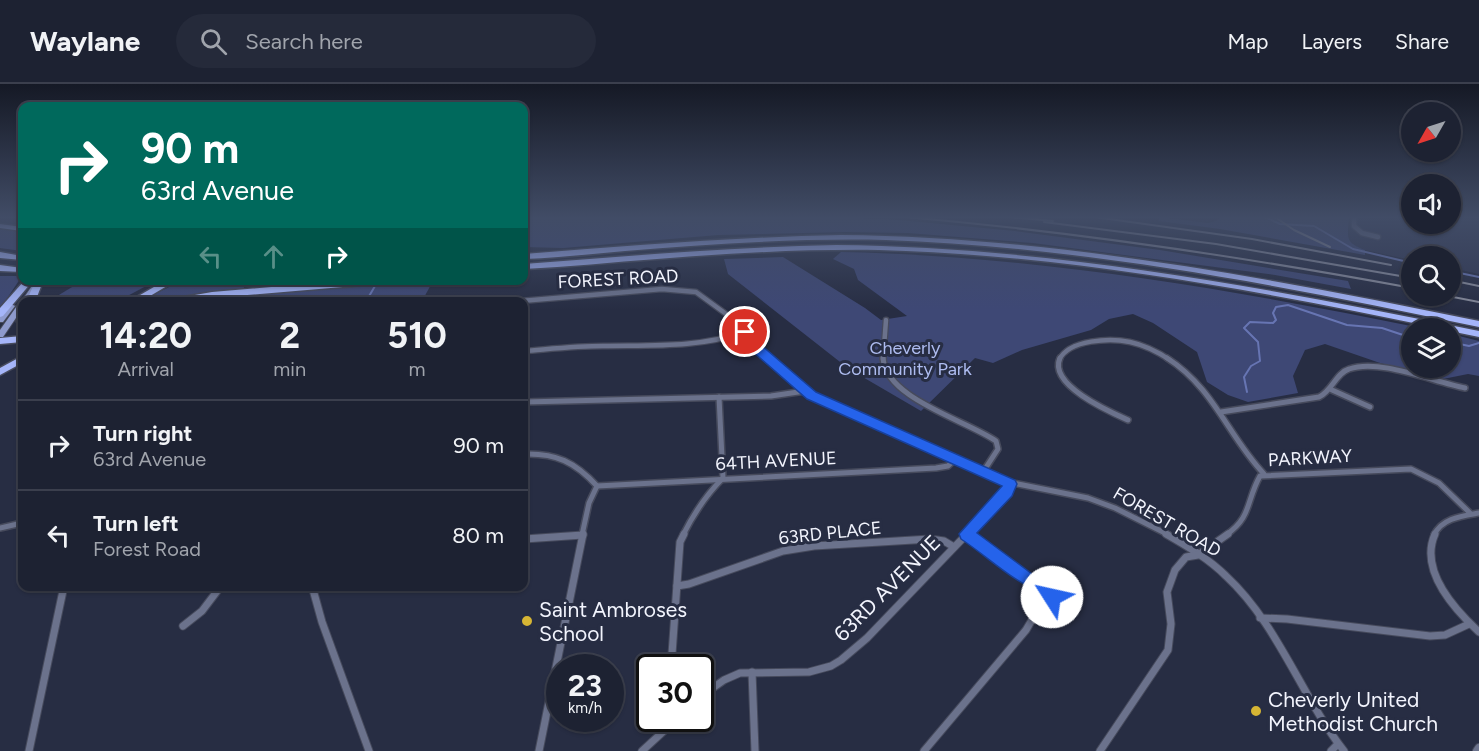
<!DOCTYPE html>
<html lang="en">
<head>
<meta charset="utf-8">
<style>
  body { margin:0; font-family:Figtree,sans-serif; background:#252a3a; color:#f1f3f6; height:100vh; display:flex; flex-direction:column; font-size:22px; white-space:nowrap }
  * { box-sizing:border-box; margin:0 }
  p { font-size:20px; color:#a0a4ac }
  .icon { flex:none; width:33px; height:33px; fill:none; stroke:currentColor; stroke-width:2; stroke-linecap:round; stroke-linejoin:round }
  .map { position:relative; flex:1; overflow:hidden }
  .sheet { position:absolute; left:18px; top:213px; width:510px; height:294px; display:flex; flex-direction:column; background:#1d2232; border-radius:12px; box-shadow:0 2px 4px #0004,0 0 0 2px #3b3f4d }
  .sheet>* { flex:none }
  .hud { position:absolute; left:18px; top:18px; width:510px; height:183px; border-radius:12px; box-shadow:0 2px 4px #0004,0 0 0 2px #3b3f4d; background:#00695c; color:#fff; overflow:hidden }
  .needle { width:39px; rotate:231deg }
  .buttons { position:absolute; left:1401px; top:18px; display:grid; gap:12px }
  .buttons a { display:grid; place-items:center; width:60px; height:60px; border-radius:50%; background:#1d2232; box-shadow:0 2px 4px #0004,0 0 0 2px #3b3f4d; font-size:30px }
  .speed { position:absolute; left:546px; top:570px; display:flex; gap:12px; font-size:30px; font-weight:700; text-align:center }
  .speed>* { display:grid; place-content:center; width:78px; height:78px; border-radius:50%; background:#1d2232; box-shadow:0 2px 4px #0004,0 0 0 2px #3b3f4d; line-height:1 }
  .speed small { font-size:15px; font-weight:400 }
  .speed .limit { border:3px solid #111; border-radius:9px; background:#fff; color:#111 }
  .pin { position:absolute; display:grid; place-items:center; width:51px; height:51px; color:#fff; margin:-26px; border:3px solid #fff; border-radius:50%; box-shadow:0 2px 6px #0007 }
  .me { position:absolute; width:66px; margin:-33px; rotate:305deg; stroke-linejoin:round; filter:drop-shadow(0 0 4px #0008) }
  .turn { display:flex; align-items:center; gap:21px; height:126px; padding:0 24px; font-size:27px }
  .turn .icon { width:78px; height:78px; stroke-width:2.5 }
  .turn b { display:block; font-size:42px; line-height:51px }
  .lanes { display:flex; align-items:center; height:57px; padding:0 24px; background:#0003; justify-content:center; gap:30px; direction:ltr }
  .lanes .off { opacity:.35 }
  .eta { display:flex; justify-content:space-evenly; align-items:center; height:102px; text-align:center }
  .eta b { font-size:36px; font-weight:700; line-height:42px }
  ul { padding:0; list-style:none }
  li { display:flex; align-items:center; gap:18px; height:90px; padding:0 24px; border-top:2px solid #3b3f4d }
  li div { flex:1 }
  li b { display:block; font-size:22px }
  li em { font-style:normal }
  header { display:flex; align-items:center; gap:36px; box-sizing:border-box; height:84px; padding:0 30px; background:#1d2232; border-bottom:2px solid #3b3f4d }
  header strong { font-size:28px }
  nav { display:flex; gap:33px; margin-inline-start:auto; font-size:21px }
  .search { width:420px; height:54px; background:#252a3a; display:flex; align-items:center; gap:15px; box-sizing:border-box; padding:0 21px; border-radius:33px; color:#a0a4ac; font-size:22px }
  .map>svg:first-child { display:block }
  .built { fill:#303752 }
  .green { fill:#3e4875 }
  .lines { fill:none; stroke-linecap:round; stroke-linejoin:round }
  .stream { stroke:#6775b3; stroke-width:2 }
  .minor-far2-casing { stroke:#464a5c; stroke-width:7 }
  .minor-far1-casing { stroke:#464a5c; stroke-width:8 }
  .minor-casing { stroke:#464a5c; stroke-width:9 }
  .tertiary-casing { stroke:#464a5c; stroke-width:10 }
  .primary-casing { stroke:#464a5c; stroke-width:2 }
  .motorway-casing { stroke:#464a5c; stroke-width:3 }
  .minor-far2 { stroke:#6b728c; stroke-width:4.5 }
  .minor-far1 { stroke:#6b728c; stroke-width:5 }
  .minor { stroke:#6b728c; stroke-width:7 }
  .tertiary { stroke:#6b728c; stroke-width:8 }
  .primary { fill:#8e9acd; fill-rule:evenodd }
  .motorway { fill:#a5b5f9; fill-rule:evenodd }
  .rail { stroke:#858999; stroke-width:2 }
  .route { fill:#2563eb; stroke:#184099; stroke-width:1.5 }
  .poi-dot { fill:#d6b534; stroke:#272d43; stroke-width:2 }
  .labels { text-anchor:middle; dominant-baseline:central; stroke-width:6; stroke-linejoin:round; paint-order:stroke }
  .street-label { font-size:18px; fill:#f2f4fd; stroke:#272d43 }
  .park-label { font-size:18px; fill:#aebcf0; stroke:#272d43 }
  .near-street-label { font-size:21px; fill:#f2f4fd; stroke:#272d43 }
  .near-poi-label { font-size:21px; fill:#f2f4fd; stroke:#272d43; text-anchor:start }
</style>
</head>
<body>
<header>
<strong>Waylane</strong>
<div class="search"><svg class="icon" aria-label="search" viewBox="0 0 24 24"><circle cx="10" cy="10" r="6"/><path d="M15 15l6 6"/></svg>Search here</div>
<nav><a>Map</a><a>Layers</a><a>Share</a></nav>
</header>
<div class="map">
<svg width="1479" height="667" viewBox="0 0 1479 667">
  <rect width="100%" height="100%" fill="#272d43"/>
  <!-- built -->
  <polygon class="built" points="1349,133 1411,133 1412,140 1450,140 1451,133 1479,133 1479,190 1451,184 1450,172 1412,172 1411,176 1365,166 1352,161 1348,155"/>
  <!-- green -->
  <g class="green">
    <polygon points="524,133 839,133 899,136 1015,147 1160,166 1348,197 1351,205 1275,191 1033,159 908,149 845,148 718,151 563,164 524,163"/>
    <path d="M1159,133L1208,139L1216,137L1220,133H1349C1348,154 1344,158 1365,166V171L1220,145L1159,137Z"/>
    <polygon points="0,145 22,148 22,167 0,164"/>
    <path d="M841,168C1037,172 1230,205 1421,244H1412V284H1450L1451,250L1479,257V292L1468,290L1443,295L1380,279L1325,260L1305,266L1293,292L1298,309L1248,318L1228,311L1207,298L1197,268L1153,239L1133,230L1109,235L1091,246L1022,266L993,279L975,274L921,327L849,285L728,190L724,175L783,173L865,224L881,236L907,232L858,196L854,185L833,175Z"/>
    <polygon points="0,192 22,192 0,225"/>
    <polygon points="82,197 148,201 118,217 49,217"/>
    <polygon points="433,197 422,217 259,217 262,210"/>
    <path d="M245,202L243,205C208,207 174,217 139,218L169,203Z"/>
  </g>
  <g class="lines">
    <!-- stream -->
    <g class="stream">
      <polyline points="1265,133 1280,140 1314,142 1353,165 1412,179"/>
      <polyline points="1450,187 1479,193"/>
      <polyline points="360,218 368,214 375,202"/>
      <polyline points="1450,258 1469,262 1479,259"/>
      <polyline points="1247,308 1244,293 1251,282 1260,277 1258,258 1244,244 1250,238 1273,239 1276,236 1273,229 1276,223 1288,221 1347,241 1382,244 1412,254"/>
    </g>
    <defs>
      <g id="minor-far2">
        <polyline points="1354,133 1354,142 1362,149 1378,153"/>
        <polyline points="509,218 662,205 696,208 733,235 770,276"/>
        <path d="M524,267C550,265 576,262 603,262C652,261 698,264 745,248"/>
        <polyline points="883,276 886,236"/>
        <path d="M1059,276C1069,255 1111,254 1130,258C1144,261 1158,268 1170,276"/>
      </g>
      <g id="minor-far1">
        <polyline points="769,274 805,307 819,316 998,396 1088,414 1115,424 1169,451"/>
        <path d="M883,274C886,315 966,336 996,357L998,365L983,388"/>
        <path d="M1060,274C1048,301 1110,328 1128,336"/>
        <path d="M1167,274C1214,304 1228,352 1264,390"/>
        <polyline points="1332,306 1370,323"/>
        <polyline points="524,318 771,312 805,307"/>
        <path d="M1221,328L1319,313C1332,307 1336,289 1349,285C1380,274 1433,298 1465,304"/>
        <path d="M524,370C556,369 575,378 597,402"/>
        <polyline points="597,402 936,384 948,382 954,376"/>
        <polyline points="0,444 22,439"/>
        <polyline points="967,450 969,451"/>
        <polyline points="577,451 583,451"/>
        <polyline points="582,451 589,419 597,402"/>
        <path d="M683,451C694,429 706,411 723,394L719,313"/>
        <polyline points="965,451 1007,408 1010,400"/>
        <path d="M1226,451C1252,433 1246,417 1260,392L1411,385L1439,399L1470,429"/>
        <path d="M1434,451C1442,434 1462,432 1479,429"/>
      </g>
      <g id="minor">
        <path d="M1166,450C1187,462 1209,475 1226,492C1278,540 1301,612 1344,667"/>
        <path d="M1435,450C1419,486 1454,525 1479,548"/>
        <polyline points="524,455 583,451"/>
        <polyline points="1030,497 1048,504 1052,513 1047,521 1036,529"/>
        <polyline points="312,502 322,538 369,667"/>
        <polyline points="677,502 689,500 783,467 814,462 930,455 944,457 954,463"/>
        <polyline points="1260,534 1287,535 1430,552 1445,551 1469,540"/>
        <polyline points="183,542 202,527 221,502"/>
        <polyline points="671,584 680,458 684,450"/>
        <polyline points="752,588 755,667"/>
        <polyline points="700,613 724,596 740,589 809,588 831,582 841,576 867,554 967,450"/>
        <polyline points="29,667 64,502"/>
        <polyline points="539,667 583,450"/>
        <polyline points="642,667 678,634"/>
        <polyline points="924,667 1026,546 1036,529 1029,497 967,450"/>
        <polyline points="1100,667 1168,566 1171,540 1167,508 1175,486 1186,473 1198,471 1228,450"/>
        <polyline points="1331,667 1338,660"/>
      </g>
      <polyline id="tertiary" points="1477,667 1479,664"/>
      <g id="primary">
        <polygon points="36,196 43,196 29,218 22,218 22,225 3,253 0,253 0,246 19,219 22,219 21,218"/>
        <polygon points="8,220 11,220 15,222 3,238 0,238 0,231"/>
      </g>
      <g id="motorway">
        <polygon points="0,140 22,143 22,147 0,144"/>
        <path d="M841,151C1056,153 1268,194 1479,237V243C1284,202 1086,163 886,156C799,154 711,160 625,167C591,170 557,174 524,175V170C629,162 735,153 841,151Z"/>
        <path d="M836,161C1053,163 1267,204 1479,247V253L1450,247V244H1438C1255,206 1068,171 879,166C805,165 731,169 657,175C613,178 568,183 524,185V180C628,172 732,163 836,161Z"/>
        <polygon points="0,168 22,172 22,176 0,174"/>
        <polygon points="0,181 22,184 22,188 0,187"/>
        <polygon points="166,196 177,196 140,218 128,218"/>
        <polygon points="182,196 313,196 309,199 186,199"/>
        <polygon points="353,196 394,196 390,199 212,214 190,218 168,218 172,215 212,208"/>
        <polygon points="24,197 30,197 31,199 3,232 0,233 0,224"/>
        <polygon points="38,197 42,200 35,218 26,218 34,200"/>
        <polygon points="22,225 22,241 17,238 17,228"/>
        <polygon points="22,252 22,258 0,260 0,254"/>
        <polygon points="22,272 22,279 0,291 0,284"/>
      </g>
    </defs>
    <!-- minor-far2 casing -->
    <use href="#minor-far2" class="minor-far2-casing"/>
    <!-- minor-far1 casing -->
    <use href="#minor-far1" class="minor-far1-casing"/>
    <!-- minor casing -->
    <use href="#minor" class="minor-casing"/>
    <!-- tertiary casing -->
    <use href="#tertiary" class="tertiary-casing"/>
    <!-- primary casing -->
    <use href="#primary" class="primary-casing"/>
    <!-- motorway casing -->
    <use href="#motorway" class="motorway-casing"/>
    <!-- minor-far2 -->
    <use href="#minor-far2" class="minor-far2"/>
    <!-- minor-far1 -->
    <use href="#minor-far1" class="minor-far1"/>
    <!-- minor -->
    <use href="#minor" class="minor"/>
    <!-- tertiary -->
    <use href="#tertiary" class="tertiary"/>
    <!-- primary -->
    <use href="#primary" class="primary"/>
    <!-- motorway -->
    <use href="#motorway" class="motorway"/>
    <!-- rail -->
    <g class="rail">
      <path d="M906,133C1076,148 1244,173 1412,204"/>
      <polyline points="1010,133 1053,137"/>
      <polyline points="1095,133 1252,155 1391,181"/>
      <polyline points="1275,133 1294,146 1330,163"/>
      <polyline points="1044,138 1216,160 1412,194"/>
      <polyline points="1450,196 1479,202"/>
      <polyline points="1448,212 1479,218"/>
    </g>
  </g>
  <!-- sky -->
  <linearGradient id="sky" x2="0" y2="1"><stop stop-color="#151925"/><stop offset="0.59" stop-color="#414c66"/><stop offset="1" stop-color="#414c66" stop-opacity="0"/></linearGradient>
  <rect width="1479" height="226" fill="url(#sky)"/>
  <!-- route -->
  <path class="route" d="M745,244L749,245L761,261L816,308L1015,396L1017,400L1012,412L977,449L1035,492L1054,499L1060,513L1058,518L1052,520L1046,518L1042,509C1012,497 988,473 961,455L959,450L1002,402L807,315L752,267L739,248Z"/>
  <!-- markers -->
  <g class="poi-dot">
    <circle cx="527" cy="537" r="6"/>
    <circle cx="1256" cy="627" r="6"/>
  </g>
  <g class="labels">
    <!-- street labels -->
    <g class="street-label">
      <text transform="translate(618 195) rotate(-3)">FOREST ROAD</text>
      <text transform="translate(1310 374) rotate(-3)">PARKWAY</text>
      <text transform="translate(776 377) rotate(-3)">64TH AVENUE</text>
      <text transform="translate(1167 438) rotate(30)">FOREST ROAD</text>
      <text transform="translate(830 449) rotate(-6)">63RD PLACE</text>
    </g>
    <!-- park labels -->
    <g class="park-label">
      <text x="905" y="264">Cheverly<tspan x="905" dy="21">Community Park</tspan></text>
    </g>
    <!-- near-street labels -->
    <g class="near-street-label">
      <text transform="translate(887 504) rotate(-45)">63RD AVENUE</text>
    </g>
    <!-- near-poi labels -->
    <g class="near-poi-label">
      <text x="539" y="525">Saint Ambroses<tspan x="539" dy="24">School</tspan></text>
      <text x="1268" y="615">Cheverly United<tspan x="1268" dy="24">Methodist Church</tspan></text>
    </g>
  </g>
</svg>
<div class="buttons">
<a><svg class="needle" viewBox="-14 -14 28 28"><path d="M0-13l5 13h-10z" fill="#e53935"/><path d="M0 13l5-13h-10z" fill="#a0a4ac"/></svg></a>
<a><svg class="icon" aria-label="sound" viewBox="0 0 24 24"><path d="M4 9h4l5-4v14l-5-4H4zM17 9q2 3 0 6"/></svg></a>
<a><svg class="icon" aria-label="search" viewBox="0 0 24 24"><circle cx="10" cy="10" r="6"/><path d="M15 15l6 6"/></svg></a>
<a><svg class="icon" aria-label="layers" viewBox="0 0 24 24"><path d="M12 4l9 5-9 5-9-5zM3 14l9 5 9-5"/></svg></a>
</div>
<div class="speed"><div>23<small>km/h</small></div><div class="limit">30</div></div>
<div class="pin" style="left:745px;top:248px;background:#d93025"><svg class="icon" aria-label="arrive" viewBox="0 0 24 24"><path d="M6 21V4h12l-3 4 3 4H6"/></svg></div>
<svg class="me" style="left:1052px;top:513px" viewBox="-20 -20 40 40"><circle r="19" fill="#fff"/><path d="M0-13L10 11 0 6-10 11z" fill="#2563eb"/></svg>
<div class="hud">
<div class="turn"><svg class="icon" aria-label="right" viewBox="0 0 24 24"><path d="M7 20v-9h11M14 6l5 5-5 5"/></svg><div><b>90 m</b>63rd Avenue</div></div>
<div class="lanes"><svg class="icon off" aria-label="left" viewBox="0 0 24 24"><path d="M17 20v-9H6M10 6l-5 5 5 5"/></svg><svg class="icon off" aria-label="ahead" viewBox="0 0 24 24"><path d="M12 20V5M6 11l6-6 6 6"/></svg><svg class="icon" aria-label="right" viewBox="0 0 24 24"><path d="M7 20v-9h11M14 6l5 5-5 5"/></svg></div>
</div>
<section class="sheet">
<div class="eta">
<div><b>14:20</b><p>Arrival</p></div>
<div><b>2</b><p>min</p></div>
<div><b>510</b><p>m</p></div>
</div>
<ul>
<li><svg class="icon" aria-label="right" viewBox="0 0 24 24"><path d="M7 20v-9h11M14 6l5 5-5 5"/></svg><div><b>Turn right</b><p>63rd Avenue</p></div><em>90 m</em></li>
<li><svg class="icon" aria-label="left" viewBox="0 0 24 24"><path d="M17 20v-9H6M10 6l-5 5 5 5"/></svg><div><b>Turn left</b><p>Forest Road</p></div><em>80 m</em></li>
</ul>
</section>
</div>
</body>
</html>
